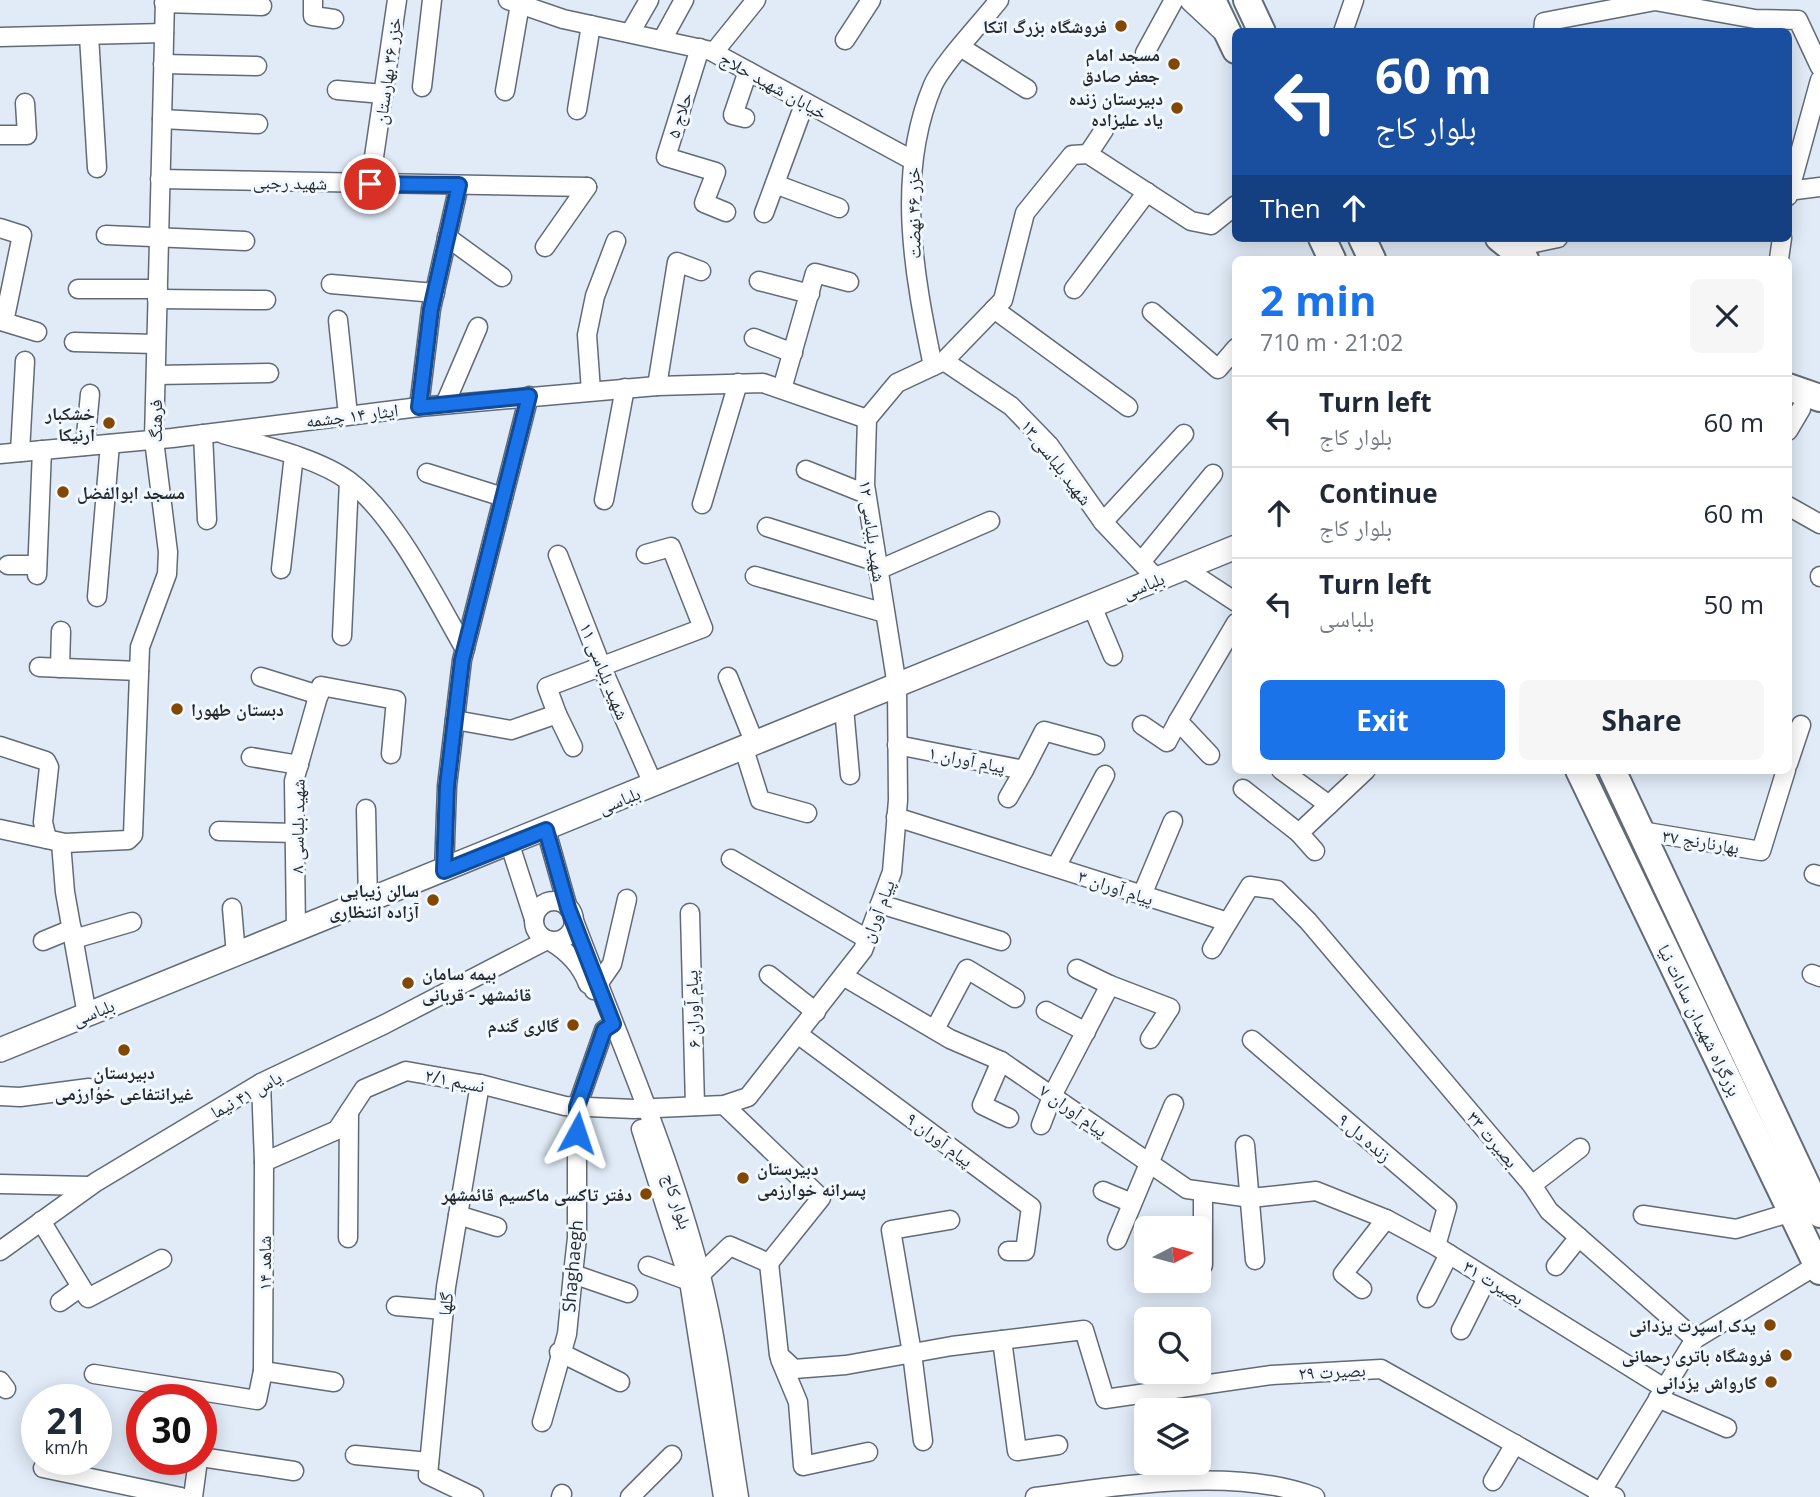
<!DOCTYPE html>
<html lang="en">
<head>
<meta charset="utf-8">
<style>
  body { margin:0; font-family:"Open Sans","Noto Naskh Arabic",sans-serif; background:#f6f6f7; color:#1f2937; height:100vh; display:flex; flex-direction:column; font-size:26px; white-space:nowrap }
  * { box-sizing:border-box; margin:0 }
  p { font-size:23px; color:#747a83 }
  .icon { flex:none; width:38px; height:38px; fill:none; stroke:currentColor; stroke-width:2; stroke-linecap:round; stroke-linejoin:round }
  .map { position:relative; flex:1; overflow:hidden }
  .sheet { position:absolute; left:1232px; top:256px; width:560px; height:518px; display:flex; flex-direction:column; background:#fff; border-radius:10px; box-shadow:0 4px 18px #0003 }
  .sheet>* { flex:none }
  .top-card { position:absolute; left:1232px; top:28px; width:560px; height:214px; border-radius:10px; box-shadow:0 4px 18px #0003; background:#1a4fa0; color:#fff; overflow:hidden }
  .needle { width:46px; rotate:84deg }
  .buttons { position:absolute; left:1134px; top:1216px; display:grid; gap:14px }
  .buttons a { display:grid; place-items:center; width:77px; height:77px; border-radius:10px; background:#fff; box-shadow:0 4px 18px #0003; font-size:35px }
  .speed { position:absolute; left:21px; top:1384px; display:flex; gap:14px; font-size:35px; font-weight:700; text-align:center }
  .speed>* { display:grid; place-content:center; width:91px; height:91px; border-radius:50%; background:#fff; box-shadow:0 4px 18px #0003; line-height:1 }
  .speed small { font-size:18px; font-weight:400 }
  .speed .limit { border:10px solid #d22; background:#fff; color:#111 }
  .pin { position:absolute; display:grid; place-items:center; width:60px; height:60px; color:#fff; margin:-30px; border:4px solid #fff; border-radius:50%; box-shadow:0 2px 7px #0007 }
  .me { position:absolute; width:77px; margin:-38px; rotate:5deg; stroke-linejoin:round; filter:drop-shadow(0 0 5px #0008) }
  .turn { display:flex; align-items:center; gap:24px; height:147px; padding:0 28px; font-size:32px }
  .turn .icon { width:91px; height:91px; stroke-width:2.5 }
  .turn b { display:block; font-size:49px; line-height:60px }
  .then { display:flex; align-items:center; height:66px; padding:0 28px; background:#0003; gap:14px; font-size:26px }
  .round { display:grid; place-items:center; flex:none; width:74px; height:74px; border-radius:10px; background:#f6f6f7 }
  .head { display:flex; align-items:center; justify-content:space-between; height:119px; padding:0 28px }
  h1 { font-size:42px; font-weight:700; line-height:52px; color:#1a73e8 }
  .button { display:flex; gap:14px; margin-top:auto; padding:14px 28px }
  .button a { flex:1; height:80px; border-radius:10px; background:#1a73e8; color:#fff; font-size:28px; font-weight:700; line-height:80px; text-align:center }
  .button a+a { background:#f6f6f7; color:#1f2937 }
  ul { padding:0; list-style:none }
  li { display:flex; align-items:center; gap:21px; height:91px; padding:0 28px; border-top:2px solid #e0e1e3 }
  li div { flex:1 }
  li b { display:block; font-size:26px }
  li em { font-style:normal }
  .map>svg:first-child { display:block }
  .lines { fill:none; stroke-linecap:round; stroke-linejoin:round }
  .minor-casing { stroke:#626b75; stroke-width:21 }
  .major-casing { stroke:#626b75; stroke-width:26 }
  .highway-casing { stroke:#626b75; stroke-width:30 }
  .minor { stroke:#fff; stroke-width:18 }
  .major { stroke:#fff; stroke-width:23 }
  .highway { stroke:#fff; stroke-width:26 }
  .route-casing { stroke:#114b97; stroke-width:18 }
  .route { stroke:#1a73e8; stroke-width:12 }
  .poi-dot { fill:#824700; stroke:#f1f8ff; stroke-width:2.5 }
  .labels { text-anchor:middle; dominant-baseline:central; stroke-width:6; stroke-linejoin:round; paint-order:stroke }
  .poi-label { font-size:18px; font-weight:bold; fill:#262a2e; stroke:#f1f8ff; text-anchor:end }
  .street-label { font-size:18px; fill:#262a2e; stroke:#f1f8ff }
</style>
</head>
<body>
<div class="map">
<svg width="1820" height="1497" viewBox="0 0 1820 1497">
  <rect width="100%" height="100%" fill="#e0ebf7"/>
  <g class="lines">
    <defs>
      <g id="minor">
        <polyline points="313,0 313,16 334,19"/>
        <polyline points="508,0 563,19 711,51 912,160"/>
        <polyline points="164,3 262,6"/>
        <polyline points="1343,32 1354,0"/>
        <polyline points="1543,32 1544,22 1655,1 1755,19 1798,20 1820,67"/>
        <polyline points="630,33 649,0"/>
        <polyline points="89,36 97,168"/>
        <polyline points="0,37 164,33"/>
        <polyline points="662,40 684,0"/>
        <polyline points="845,40 871,0"/>
        <polyline points="700,48 666,157 716,172 704,203 726,212"/>
        <polyline points="962,48 1027,89"/>
        <polyline points="714,52 756,0"/>
        <polyline points="1145,53 1174,0"/>
        <polyline points="163,64 257,66"/>
        <polyline points="422,87 432,0"/>
        <polyline points="337,90 383,94"/>
        <polyline points="505,91 520,4"/>
        <polyline points="577,110 591,25"/>
        <polyline points="745,118 733,115 748,71"/>
        <polyline points="162,119 258,124"/>
        <polyline points="0,135 27,135 25,103"/>
        <polyline points="1088,154 1104,130"/>
        <polyline points="160,179 587,187"/>
        <polyline points="370,184 397,0"/>
        <polyline points="775,184 839,208"/>
        <polyline points="1788,191 1820,187"/>
        <polyline points="1788,196 1820,80"/>
        <polyline points="764,213 805,102"/>
        <polyline points="0,228 22,235 4,322 37,332"/>
        <polyline points="106,235 245,241"/>
        <polyline points="447,237 502,277"/>
        <polyline points="1506,244 1525,245 1558,238"/>
        <polyline points="545,247 587,187"/>
        <polyline points="1779,259 1782,238"/>
        <polyline points="759,281 810,294"/>
        <polyline points="331,284 435,293"/>
        <polyline points="78,289 158,289"/>
        <polyline points="1074,289 1147,192"/>
        <polyline points="157,299 266,300"/>
        <polyline points="994,309 1128,407"/>
        <polyline points="1152,312 1218,369 1236,348"/>
        <polyline points="338,320 348,415"/>
        <polyline points="754,338 793,353"/>
        <polyline points="74,342 156,344"/>
        <polyline points="944,361 1011,406 1049,445 1103,522 1157,579"/>
        <path d="M933,366C914,275 895,175 933,85C942,64 983,21 999,0"/>
        <polyline points="156,375 269,373"/>
        <polyline points="657,386 677,262 701,271"/>
        <polyline points="782,389 815,273 849,282"/>
        <polyline points="591,391 587,335 595,296 616,241"/>
        <polyline points="445,404 478,327"/>
        <polyline points="419,407 431,309 459,185"/>
        <polyline points="1788,431 1801,409"/>
        <polyline points="203,434 207,520"/>
        <path d="M223,434C261,445 318,458 349,481C395,515 436,599 465,649"/>
        <polyline points="85,446 90,394"/>
        <polyline points="20,452 25,361"/>
        <polyline points="0,454 172,438 419,407 657,386 763,383 867,419"/>
        <polyline points="806,470 866,494"/>
        <polyline points="427,473 503,497"/>
        <polyline points="604,500 625,388"/>
        <polyline points="702,504 738,383"/>
        <polyline points="1788,506 1820,524"/>
        <polyline points="1103,522 1184,434"/>
        <polyline points="767,527 877,562"/>
        <polyline points="558,555 602,668 654,786"/>
        <polyline points="1141,562 1213,474"/>
        <polyline points="8,565 37,565"/>
        <polyline points="1184,568 1236,602"/>
        <polyline points="281,569 294,455"/>
        <polyline points="878,570 990,521"/>
        <polyline points="37,575 42,450"/>
        <polyline points="755,576 885,613"/>
        <polyline points="1820,577 1820,576"/>
        <polyline points="97,597 110,444"/>
        <polyline points="1092,606 1113,656"/>
        <polyline points="342,636 349,481"/>
        <polyline points="39,667 139,671"/>
        <polyline points="60,668 61,631"/>
        <polyline points="261,677 319,695"/>
        <polyline points="728,677 755,744"/>
        <polyline points="844,708 850,775"/>
        <polyline points="557,714 573,747"/>
        <polyline points="455,720 511,730 557,714 547,687 703,628 671,547 646,554"/>
        <polyline points="1142,725 1167,742 1178,721"/>
        <polyline points="897,745 1024,770 1044,731 1095,745"/>
        <polyline points="0,746 46,761 49,767 43,822 47,839"/>
        <polyline points="744,749 760,800 807,813"/>
        <polyline points="1210,755 1178,721 1236,623"/>
        <polyline points="251,757 299,765"/>
        <polyline points="1788,764 1801,725"/>
        <polyline points="1281,770 1329,805"/>
        <polyline points="1243,789 1299,833"/>
        <polyline points="1008,798 1024,770"/>
        <polyline points="366,809 368,902"/>
        <polyline points="896,817 1228,922 1250,886 1277,890 1308,921 1532,1185 1549,1211 1695,1339"/>
        <polyline points="0,829 65,843 128,840 133,835 140,647 167,574 168,552 154,440 165,0"/>
        <polyline points="546,830 568,908"/>
        <polyline points="219,831 295,833"/>
        <polyline points="1641,831 1761,851 1786,770"/>
        <polyline points="61,843 65,892 87,1015"/>
        <polyline points="510,845 534,919"/>
        <polyline points="1315,851 1299,833 1366,770"/>
        <polyline points="731,859 867,939"/>
        <polyline points="1056,867 1105,775"/>
        <polyline points="444,871 447,786 462,660 529,396"/>
        <polyline points="1814,874 1820,876"/>
        <polyline points="1142,895 1173,821"/>
        <circle cx="554" cy="921" r="20"/>
        <polyline points="880,904 1001,941"/>
        <polyline points="232,908 236,955"/>
        <polyline points="690,913 695,1106"/>
        <path d="M573,918C617,1035 669,1151 700,1272C719,1345 727,1423 739,1497"/>
        <polyline points="296,931 294,781 321,686 396,700 391,754"/>
        <polyline points="74,939 132,922"/>
        <polyline points="43,941 72,929"/>
        <path d="M550,941C567,951 581,965 588,984"/>
        <polyline points="1212,949 1228,922"/>
        <polyline points="1077,969 1110,985"/>
        <polyline points="1812,974 1820,977"/>
        <polyline points="769,975 816,1012"/>
        <polyline points="843,976 950,1039 1001,1061 1187,1189 1251,1198 1316,1191 1386,1219 1436,1246 1664,1388"/>
        <polyline points="594,990 612,964 627,899"/>
        <polyline points="1046,1011 1086,1032"/>
        <polyline points="935,1029 967,969 1015,998"/>
        <polyline points="799,1035 1031,1207 1025,1251 1008,1251"/>
        <polyline points="1252,1040 1447,1207 1436,1246"/>
        <polyline points="1001,1061 982,1105 1009,1118"/>
        <polyline points="261,1083 264,1162 263,1371 334,1382"/>
        <polyline points="0,1096 20,1097 89,1088"/>
        <polyline points="724,1105 821,1198 769,1263"/>
        <polyline points="1041,1125 1053,1094 1110,985 1170,1008 1150,1039"/>
        <polyline points="641,1129 689,1281 723,1497"/>
        <polyline points="1245,1145 1255,1260"/>
        <polyline points="264,1162 337,1130 364,1089 406,1071 480,1084 565,1106 634,1109 724,1105 748,1097 863,950 892,872 898,800 897,686 865,485 867,419 897,383 944,361 1003,300 1025,213 1072,155 1088,154 1191,221 1211,225 1236,205"/>
        <polyline points="0,1184 89,1186"/>
        <polyline points="1532,1185 1580,1148"/>
        <polyline points="1103,1191 1132,1203"/>
        <polyline points="458,1215 497,1227"/>
        <polyline points="1643,1215 1736,1229 1792,1212"/>
        <polyline points="41,1221 88,1298 162,1259"/>
        <polyline points="348,1238 349,1112"/>
        <polyline points="1117,1240 1174,1104"/>
        <polyline points="0,1251 96,1182 261,1083 385,1024 547,940"/>
        <polyline points="769,1263 779,1355 794,1369 846,1365 952,1346 1084,1330 1105,1399 1272,1375 1381,1369 1600,1492 1615,1497"/>
        <polyline points="1199,1265 1203,1265 1203,1192"/>
        <polyline points="648,1266 689,1281"/>
        <polyline points="1556,1266 1579,1237"/>
        <polyline points="573,1274 628,1293"/>
        <polyline points="701,1274 730,1246 769,1263"/>
        <polyline points="1362,1289 1343,1274 1386,1219"/>
        <polyline points="1427,1298 1449,1254"/>
        <polyline points="60,1302 81,1287"/>
        <polyline points="396,1306 444,1310"/>
        <polyline points="1461,1330 1487,1278"/>
        <polyline points="1002,1340 1017,1451 1058,1445"/>
        <polyline points="559,1352 620,1382"/>
        <polyline points="780,1359 798,1402 803,1466 868,1452"/>
        <polyline points="94,1374 257,1400 263,1371"/>
        <polyline points="0,1381 6,1389"/>
        <polyline points="1658,1398 1727,1428"/>
        <polyline points="542,1422 567,1334 573,1274 577,1238 577,1107 604,1030 613,1024"/>
        <polyline points="201,1441 202,1438"/>
        <polyline points="923,1441 912,1353 891,1230 950,1220"/>
        <polyline points="355,1455 429,1462"/>
        <polyline points="201,1457 294,1471"/>
        <polyline points="43,1468 181,1497"/>
        <polyline points="1493,1481 1515,1444"/>
        <polyline points="193,1497 198,1460"/>
        <polyline points="474,1497 428,1475 446,1287 480,1084"/>
        <polyline points="561,1497 562,1494"/>
        <polyline points="630,1497 672,1455"/>
        <path d="M1035,1497C1120,1486 1234,1466 1315,1497"/>
        <polyline points="1598,1497 1695,1339 1817,1265"/>
      </g>
      <g id="major">
        <polyline points="1192,0 1223,29"/>
        <polyline points="0,1050 1236,547"/>
      </g>
      <g id="highway">
        <polyline points="1212,0 1236,50"/>
        <polyline points="1247,0 1262,32"/>
        <polyline points="1322,238 1332,259"/>
        <polyline points="1362,238 1372,259"/>
        <polyline points="1499,238 1525,259"/>
        <polyline points="1788,387 1820,398"/>
        <polyline points="1579,770 1820,1271"/>
        <polyline points="1612,770 1820,1214"/>
      </g>
    </defs>
    <!-- minor casing -->
    <use href="#minor" class="minor-casing"/>
    <!-- major casing -->
    <use href="#major" class="major-casing"/>
    <!-- highway casing -->
    <use href="#highway" class="highway-casing"/>
    <!-- minor -->
    <use href="#minor" class="minor"/>
    <!-- major -->
    <use href="#major" class="major"/>
    <!-- highway -->
    <use href="#highway" class="highway"/>
  </g>
  <g class="lines">
    <defs>
      <polyline id="route" points="370,184 459,185 431,309 419,407 529,396 462,660 447,786 444,871 546,830 568,908 613,1024 604,1030 577,1107 577,1133"/>
    </defs>
    <!-- route casing -->
    <use href="#route" class="route-casing"/>
    <!-- route -->
    <use href="#route" class="route"/>
  </g>
  <!-- markers -->
  <g class="poi-dot">
    <circle cx="1121" cy="26" r="7"/>
    <circle cx="1174" cy="64" r="7"/>
    <circle cx="1177" cy="108" r="7"/>
    <circle cx="109" cy="423" r="7"/>
    <circle cx="63" cy="492" r="7"/>
    <circle cx="177" cy="709" r="7"/>
    <circle cx="433" cy="900" r="7"/>
    <circle cx="408" cy="983" r="7"/>
    <circle cx="573" cy="1025" r="7"/>
    <circle cx="124" cy="1050" r="7"/>
    <circle cx="743" cy="1178" r="7"/>
    <circle cx="646" cy="1194" r="7"/>
    <circle cx="1770" cy="1325" r="7"/>
    <circle cx="1786" cy="1355" r="7"/>
    <circle cx="1771" cy="1382" r="7"/>
  </g>
  <g class="labels">
    <!-- poi labels -->
    <g class="poi-label">
      <text x="1107" y="26">فروشگاه بزرگ اتکا</text>
      <text x="1160" y="54">مسجد امام<tspan x="1160" dy="21">جعفر صادق</tspan></text>
      <text x="1163" y="98">دبیرستان زنده<tspan x="1163" dy="21">یاد علیزاده</tspan></text>
      <text x="95" y="413">خشکبار<tspan x="95" dy="21">آرنیکا</tspan></text>
      <text x="77" y="492" text-anchor="start">مسجد ابوالفضل</text>
      <text x="191" y="709" text-anchor="start">دبستان طهورا</text>
      <text x="419" y="890">سالن زیبایی<tspan x="419" dy="21">آزاده انتظاری</tspan></text>
      <text x="422" y="973" text-anchor="start">بیمه سامان<tspan x="422" dy="21">قائمشهر - قربانی</tspan></text>
      <text x="559" y="1025">گالری گندم</text>
      <text x="124" y="1072" text-anchor="middle">دبیرستان<tspan x="124" dy="21">غیرانتفاعی خوارزمی</tspan></text>
      <text x="757" y="1168" text-anchor="start">دبیرستان<tspan x="757" dy="21">پسرانه خوارزمی</tspan></text>
      <text x="632" y="1194">دفتر تاکسی ماکسیم قائمشهر</text>
      <text x="1756" y="1325">یدک اسپرت یزدانی</text>
      <text x="1772" y="1355">فروشگاه باتری رحمانی</text>
      <text x="1757" y="1382">کارواش یزدانی</text>
    </g>
    <!-- street labels -->
    <g class="street-label">
      <text transform="translate(387 71) rotate(-82)">خزر ۳۶ بهارستان</text>
      <text transform="translate(774 85) rotate(29)">خیابان شهید حلاج</text>
      <text transform="translate(679 115) rotate(-73)">حلاج ۵</text>
      <text transform="translate(290 182) rotate(1)">شهید رجبی</text>
      <text transform="translate(913 213) rotate(-91)">خزر ۴۶ نهضت</text>
      <text transform="translate(352 415) rotate(-7)">ایثار ۱۴ چشمه</text>
      <text transform="translate(155 421) rotate(-90)">فرهنگ</text>
      <text transform="translate(1057 462) rotate(52)">شهید بلباسی ١٣</text>
      <text transform="translate(873 531) rotate(82)">شهید بلباسی ١٢</text>
      <text transform="translate(1143 585) rotate(-22)">بلباسی</text>
      <text transform="translate(605 671) rotate(68)">شهید بلباسی ١١</text>
      <text transform="translate(967 759) rotate(11)">پیام آوران ۱</text>
      <text transform="translate(619 800) rotate(-22)">بلباسی</text>
      <text transform="translate(297 826) rotate(-89)">شهید بلباسی ۸</text>
      <text transform="translate(1701 841) rotate(9)">بهارنارنج ۳۷</text>
      <text transform="translate(1116 887) rotate(18)">پیام آوران ۳</text>
      <text transform="translate(877 911) rotate(-69)">پیام آوران</text>
      <text transform="translate(692 1009) rotate(-92)">پیام آوران ۶</text>
      <text transform="translate(93 1012) rotate(-22)">بلباسی</text>
      <text transform="translate(1700 1020) rotate(64)">بزرگراه شهیدان سادات نیا</text>
      <text transform="translate(455 1080) rotate(11)">نسیم ۲/۱</text>
      <text transform="translate(246 1094) rotate(-29)">یاس ۴۱ نیما</text>
      <text transform="translate(1074 1110) rotate(35)">پیام آوران ۷</text>
      <text transform="translate(1365 1137) rotate(41)">زنده دل ۹</text>
      <text transform="translate(940 1139) rotate(37)">پیام آوران ۹</text>
      <text transform="translate(1493 1139) rotate(50)">بصیرت ۳۳</text>
      <text transform="translate(678 1201) rotate(72)">بلوار کاج</text>
      <text transform="translate(264 1263) rotate(-90)">شاهد ۱۴</text>
      <text transform="translate(572 1266) rotate(-85)">Shaghaegh</text>
      <text transform="translate(1494 1282) rotate(32)">بصیرت ۳۱</text>
      <text transform="translate(445 1304) rotate(-84)">گلها</text>
      <text transform="translate(1332 1371) rotate(-3)">بصیرت ۲۹</text>
    </g>
  </g>
</svg>
<div class="buttons">
<a><svg class="needle" viewBox="-14 -14 28 28"><path d="M0-13l5 13h-10z" fill="#e53935"/><path d="M0 13l5-13h-10z" fill="#747a83"/></svg></a>
<a><svg class="icon" aria-label="search" viewBox="0 0 24 24"><circle cx="10" cy="10" r="6"/><path d="M15 15l6 6"/></svg></a>
<a><svg class="icon" aria-label="layers" viewBox="0 0 24 24"><path d="M12 4l9 5-9 5-9-5zM3 14l9 5 9-5"/></svg></a>
</div>
<div class="speed"><div>21<small>km/h</small></div><div class="limit">30</div></div>
<div class="pin" style="left:370px;top:184px;background:#d93025"><svg class="icon" aria-label="arrive" viewBox="0 0 24 24"><path d="M6 21V4h12l-3 4 3 4H6"/></svg></div>
<svg class="me" style="left:577px;top:1133px" viewBox="-20 -20 40 40"><path d="M0-17L14 15 0 8-14 15z" fill="#1a73e8" stroke="#fff" stroke-width="4"/></svg>
<div class="top-card">
<div class="turn"><svg class="icon" aria-label="left" viewBox="0 0 24 24"><path d="M17 20v-9H6M10 6l-5 5 5 5"/></svg><div><b>60 m</b>بلوار کاج</div></div>
<div class="then">Then<svg class="icon" aria-label="ahead" viewBox="0 0 24 24"><path d="M12 20V5M6 11l6-6 6 6"/></svg></div>
</div>
<section class="sheet">
<div class="head"><div><h1>2 min</h1><p>710 m · 21:02</p></div><a class="round"><svg class="icon" aria-label="close" viewBox="0 0 24 24"><path d="M6 6l12 12M18 6L6 18"/></svg></a></div>
<ul>
<li><svg class="icon" aria-label="left" viewBox="0 0 24 24"><path d="M17 20v-9H6M10 6l-5 5 5 5"/></svg><div><b>Turn left</b><p>بلوار کاج</p></div><em>60 m</em></li>
<li><svg class="icon" aria-label="ahead" viewBox="0 0 24 24"><path d="M12 20V5M6 11l6-6 6 6"/></svg><div><b>Continue</b><p>بلوار کاج</p></div><em>60 m</em></li>
<li><svg class="icon" aria-label="left" viewBox="0 0 24 24"><path d="M17 20v-9H6M10 6l-5 5 5 5"/></svg><div><b>Turn left</b><p>بلباسی</p></div><em>50 m</em></li>
</ul>
<div class="button"><a>Exit</a><a>Share</a></div>
</section>
</div>
</body>
</html>
